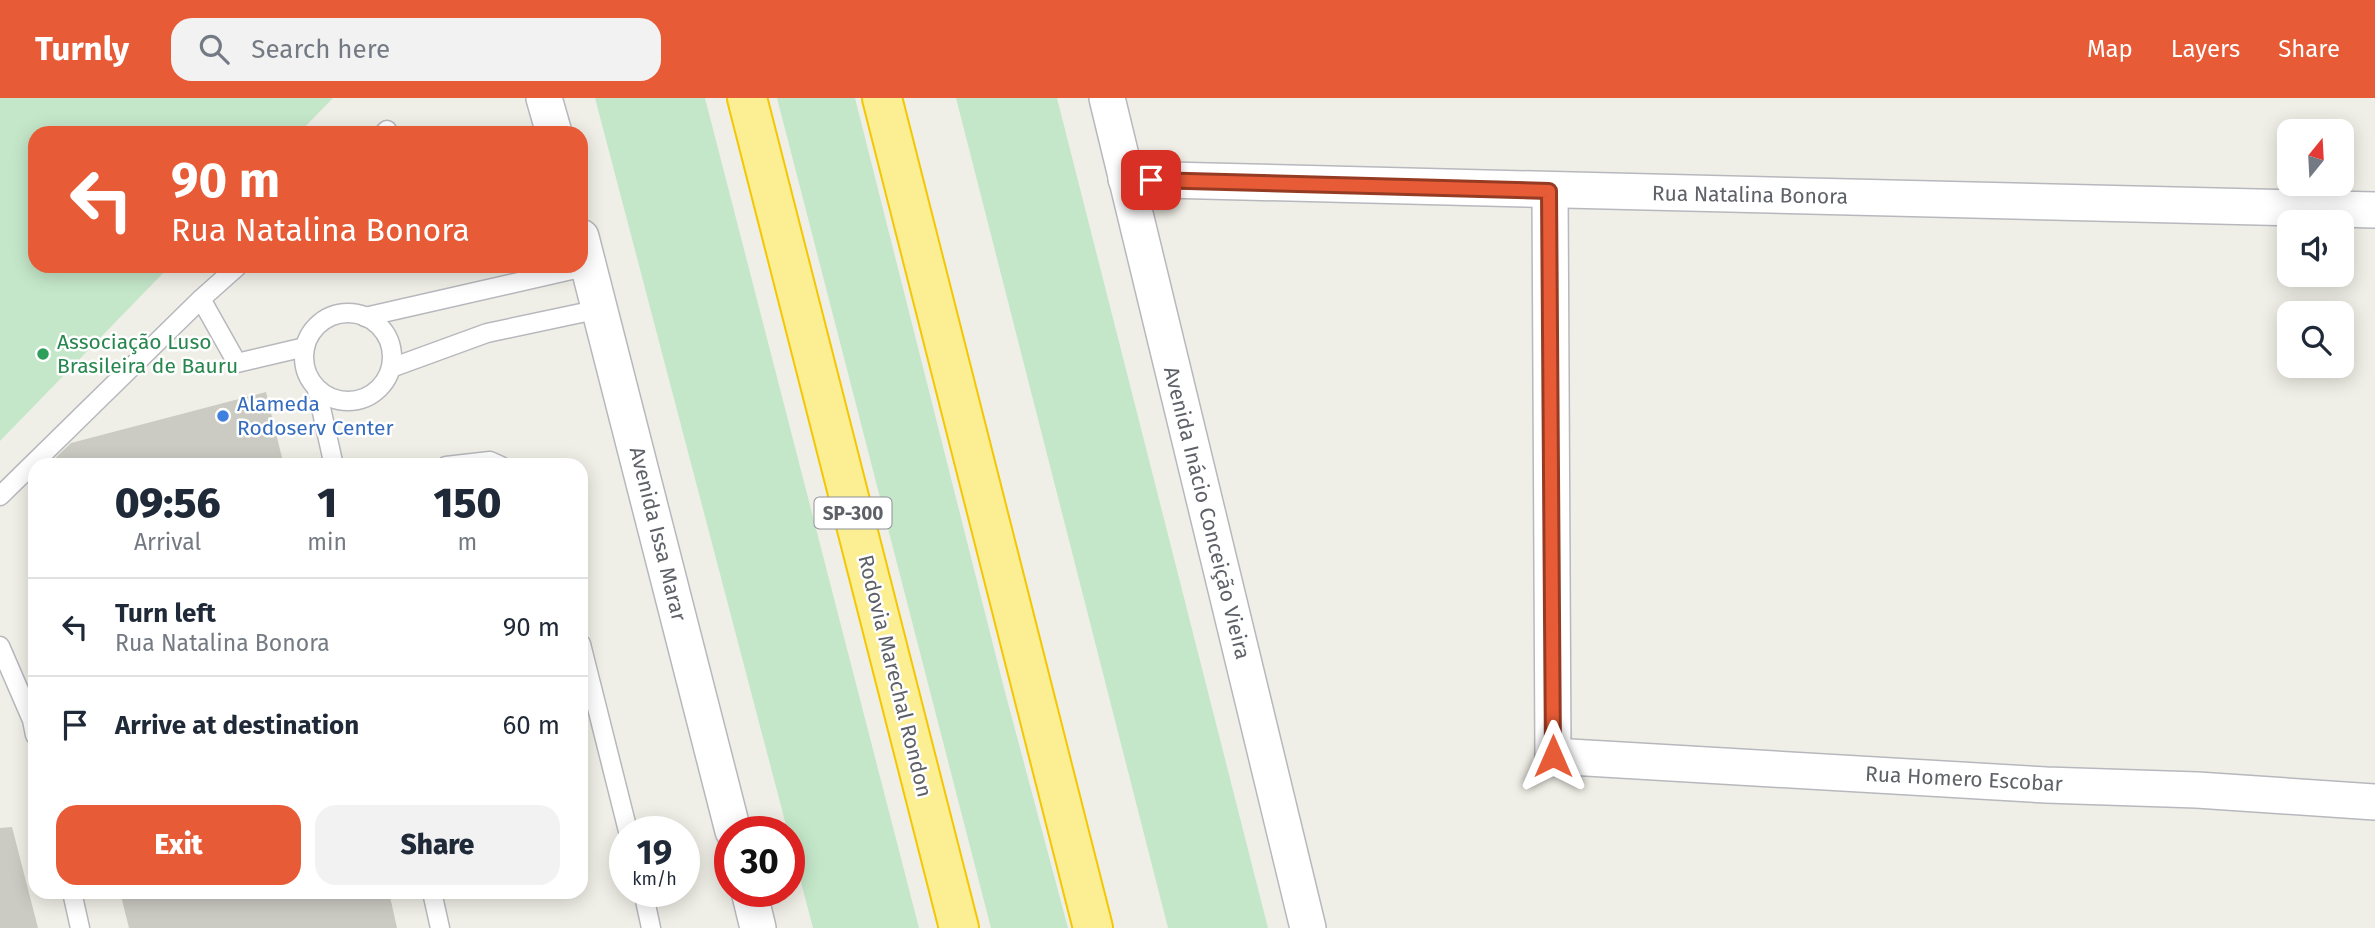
<!DOCTYPE html>
<html lang="en">
<head>
<meta charset="utf-8">
<style>
  body { margin:0; font-family:"Fira Sans",sans-serif; background:#f2f2f3; color:#1f2937; height:100vh; display:flex; flex-direction:column; font-size:26px; white-space:nowrap }
  * { box-sizing:border-box; margin:0 }
  p { font-size:23px; color:#747a83 }
  .icon { flex:none; width:38px; height:38px; fill:none; stroke:currentColor; stroke-width:2; stroke-linecap:round; stroke-linejoin:round }
  .map { position:relative; flex:1; overflow:hidden }
  .sheet { position:absolute; left:28px; top:360px; width:560px; height:441px; display:flex; flex-direction:column; background:#fff; border-radius:21px; box-shadow:0 4px 18px #0003 }
  .sheet>* { flex:none }
  .guide { position:absolute; left:28px; top:28px; width:560px; height:147px; border-radius:21px; box-shadow:0 4px 18px #0003; background:#e75b36; color:#fff; overflow:hidden }
  .needle { width:46px; rotate:18deg }
  .fabs { position:absolute; left:2277px; top:21px; display:grid; gap:14px }
  .fabs a { display:grid; place-items:center; width:77px; height:77px; border-radius:14px; background:#fff; box-shadow:0 4px 18px #0003; font-size:35px }
  .speed { position:absolute; left:609px; top:718px; display:flex; gap:14px; font-size:35px; font-weight:700; text-align:center }
  .speed>* { display:grid; place-content:center; width:91px; height:91px; border-radius:50%; background:#fff; box-shadow:0 4px 18px #0003; line-height:1 }
  .speed small { font-size:18px; font-weight:400 }
  .speed .limit { border:10px solid #d22; background:#fff; color:#111 }
  .pin { position:absolute; display:grid; place-items:center; width:60px; height:60px; color:#fff; margin:-30px; border-radius:14px; box-shadow:0 4px 10px #0006 }
  .me { position:absolute; width:77px; margin:-38px; rotate:0deg; stroke-linejoin:round; filter:drop-shadow(0 0 5px #0008) }
  .turn { display:flex; align-items:center; gap:24px; height:147px; padding:0 28px; font-size:32px }
  .turn .icon { width:91px; height:91px; stroke-width:2.5 }
  .turn b { display:block; font-size:49px; line-height:60px }
  .eta { display:flex; justify-content:space-evenly; align-items:center; height:119px; text-align:center }
  .eta b { font-size:42px; font-weight:800; line-height:49px }
  .primary-button { display:flex; gap:14px; margin-top:auto; padding:14px 28px }
  .primary-button a { flex:1; height:80px; border-radius:21px; background:#e75b36; color:#fff; font-size:28px; font-weight:800; line-height:80px; text-align:center }
  .primary-button a+a { background:#f2f2f3; color:#1f2937 }
  ul { padding:0; list-style:none }
  li { display:flex; align-items:center; gap:21px; height:98px; padding:0 28px; border-top:2px solid #e0e1e3 }
  li div { flex:1 }
  li b { display:block; font-size:26px }
  li em { font-style:normal }
  header { display:flex; align-items:center; gap:42px; box-sizing:border-box; height:98px; padding:0 35px; background:#e75b36; color:#fff }
  header strong { font-size:33px }
  nav { display:flex; gap:38px; margin-inline-start:auto; font-size:24px }
  .search { width:490px; height:63px; background:#f2f2f3; display:flex; align-items:center; gap:18px; box-sizing:border-box; padding:0 24px; border-radius:21px; color:#747a83; font-size:26px }
  .map>svg:first-child { display:block }
  .green { fill:#c4e7c9 }
  .building { fill:#cbcac3 }
  .lines { fill:none; stroke-linecap:round; stroke-linejoin:round }
  .lane-casing { stroke:#b7b8bd; stroke-width:21 }
  .street-casing { stroke:#b7b8bd; stroke-width:38 }
  .highway-casing { stroke:#f3c704; stroke-width:42 }
  .lane { stroke:#fff; stroke-width:18 }
  .street { stroke:#fff; stroke-width:35 }
  .highway { stroke:#fbee93; stroke-width:38 }
  .route-casing { stroke:#963b23; stroke-width:18 }
  .route { stroke:#e75b36; stroke-width:12 }
  .leisure-dot { fill:#2e9e5b; stroke:#fff; stroke-width:2.5 }
  .shop-dot { fill:#3f7fe0; stroke:#fff; stroke-width:2.5 }
  .labels { text-anchor:middle; dominant-baseline:central; stroke-width:5; stroke-linejoin:round; paint-order:stroke }
  .shield { fill:#fff; stroke:#8e9095; stroke-width:2 }
  .shield-label { font-size:19px; font-weight:bold; fill:#5e6167 }
  .street-label { font-size:21px; fill:#5e6167; stroke:#fff }
  .leisure-label { font-size:21px; fill:#27864d; stroke:#fff; text-anchor:start }
  .shop-label { font-size:21px; fill:#366cbe; stroke:#fff; text-anchor:start }
</style>
</head>
<body>
<header>
<strong>Turnly</strong>
<div class="search"><svg class="icon" aria-label="search" viewBox="0 0 24 24"><circle cx="10" cy="10" r="6"/><path d="M15 15l6 6"/></svg>Search here</div>
<nav><a>Map</a><a>Layers</a><a>Share</a></nav>
</header>
<div class="map">
<svg width="2375" height="830" viewBox="0 0 2375 830">
  <rect width="100%" height="100%" fill="#f0efe7"/>
  <!-- green -->
  <g class="green">
    <polygon points="0,0 333,0 299,35 35,35 35,168 170,168 0,343"/>
    <polygon points="595,0 705,0 919,830 813,830"/>
    <polygon points="777,0 855,0 1004,590 1068,830 991,830"/>
    <polygon points="956,0 1057,0 1268,830 1168,830"/>
  </g>
  <!-- building -->
  <g class="building">
    <polygon points="266,294 284,368 47,368 71,345"/>
    <polygon points="12,729 38,830 0,830 0,730"/>
    <polygon points="120,794 389,794 397,830 129,830"/>
  </g>
  <g class="lines">
    <defs>
      <g id="lane">
        <polyline points="384,35 387,32"/>
        <polyline points="238,168 201,201 237,265 305,249"/>
        <circle cx="348" cy="259" r="44"/>
        <polyline points="365,219 589,168"/>
        <polyline points="391,270 487,235 600,211"/>
        <polyline points="317,292 334,368"/>
        <polyline points="446,368 490,363 501,368"/>
        <polyline points="0,398 201,201"/>
        <polyline points="581,546 628,733"/>
        <polyline points="0,548 32,622 35,637"/>
        <polyline points="643,793 651,830"/>
        <polyline points="72,794 80,830"/>
        <polyline points="432,794 440,830"/>
      </g>
      <g id="street">
        <polyline points="544,0 554,35"/>
        <polyline points="1107,0 1308,830"/>
        <polyline points="1126,81 2375,112"/>
        <polyline points="1550,93 1553,658 2046,687 2197,692 2375,704"/>
        <polyline points="581,139 733,733"/>
        <polyline points="749,793 758,830"/>
      </g>
      <g id="highway">
        <polyline points="747,0 959,830"/>
        <polyline points="882,0 1093,830"/>
      </g>
    </defs>
    <!-- lane casing -->
    <use href="#lane" class="lane-casing"/>
    <!-- street casing -->
    <use href="#street" class="street-casing"/>
    <!-- highway casing -->
    <use href="#highway" class="highway-casing"/>
    <!-- lane -->
    <use href="#lane" class="lane"/>
    <!-- street -->
    <use href="#street" class="street"/>
    <!-- highway -->
    <use href="#highway" class="highway"/>
  </g>
  <g class="lines">
    <defs>
      <polyline id="route" points="1151,82 1549,93 1553,658"/>
    </defs>
    <!-- route casing -->
    <use href="#route" class="route-casing"/>
    <!-- route -->
    <use href="#route" class="route"/>
  </g>
  <!-- markers -->
  <circle class="leisure-dot" cx="43" cy="256" r="7"/>
  <circle class="shop-dot" cx="223" cy="318" r="7"/>
  <g class="labels">
    <!-- shield labels -->
    <rect class="shield" x="814.5" y="399.5" width="77" height="31" rx="5"/>
    <g class="shield-label">
      <text x="853" y="415">SP-300</text>
    </g>
    <!-- street labels -->
    <g class="street-label">
      <text transform="translate(1750 97) rotate(1)">Rua Natalina Bonora</text>
      <text transform="translate(1207 415) rotate(76)">Avenida Inácio Conceição Vieira</text>
      <text transform="translate(658 436) rotate(76)">Avenida Issa Marar</text>
      <text transform="translate(895 578) rotate(76)">Rodovia Marechal Rondon</text>
      <text transform="translate(1964 681) rotate(3)">Rua Homero Escobar</text>
    </g>
    <!-- leisure labels -->
    <g class="leisure-label">
      <text x="57" y="244">Associação Luso<tspan x="57" dy="24">Brasileira de Bauru</tspan></text>
    </g>
    <!-- shop labels -->
    <g class="shop-label">
      <text x="237" y="306">Alameda<tspan x="237" dy="24">Rodoserv Center</tspan></text>
    </g>
  </g>
</svg>
<div class="fabs">
<a><svg class="needle" viewBox="-14 -14 28 28"><path d="M0-13l5 13h-10z" fill="#e53935"/><path d="M0 13l5-13h-10z" fill="#747a83"/></svg></a>
<a><svg class="icon" aria-label="sound" viewBox="0 0 24 24"><path d="M4 9h4l5-4v14l-5-4H4zM17 9q2 3 0 6"/></svg></a>
<a><svg class="icon" aria-label="search" viewBox="0 0 24 24"><circle cx="10" cy="10" r="6"/><path d="M15 15l6 6"/></svg></a>
</div>
<div class="speed"><div>19<small>km/h</small></div><div class="limit">30</div></div>
<div class="pin" style="left:1151px;top:82px;background:#d93025"><svg class="icon" aria-label="arrive" viewBox="0 0 24 24"><path d="M6 21V4h12l-3 4 3 4H6"/></svg></div>
<svg class="me" style="left:1553px;top:658px" viewBox="-20 -20 40 40"><path d="M0-17L14 15 0 8-14 15z" fill="#e75b36" stroke="#fff" stroke-width="4"/></svg>
<div class="guide">
<div class="turn"><svg class="icon" aria-label="left" viewBox="0 0 24 24"><path d="M17 20v-9H6M10 6l-5 5 5 5"/></svg><div><b>90 m</b>Rua Natalina Bonora</div></div>
</div>
<section class="sheet">
<div class="eta">
<div><b>09:56</b><p>Arrival</p></div>
<div><b>1</b><p>min</p></div>
<div><b>150</b><p>m</p></div>
</div>
<ul>
<li><svg class="icon" aria-label="left" viewBox="0 0 24 24"><path d="M17 20v-9H6M10 6l-5 5 5 5"/></svg><div><b>Turn left</b><p>Rua Natalina Bonora</p></div><em>90 m</em></li>
<li><svg class="icon" aria-label="arrive" viewBox="0 0 24 24"><path d="M6 21V4h12l-3 4 3 4H6"/></svg><div><b>Arrive at destination</b></div><em>60 m</em></li>
</ul>
<div class="primary-button"><a>Exit</a><a>Share</a></div>
</section>
</div>
</body>
</html>
